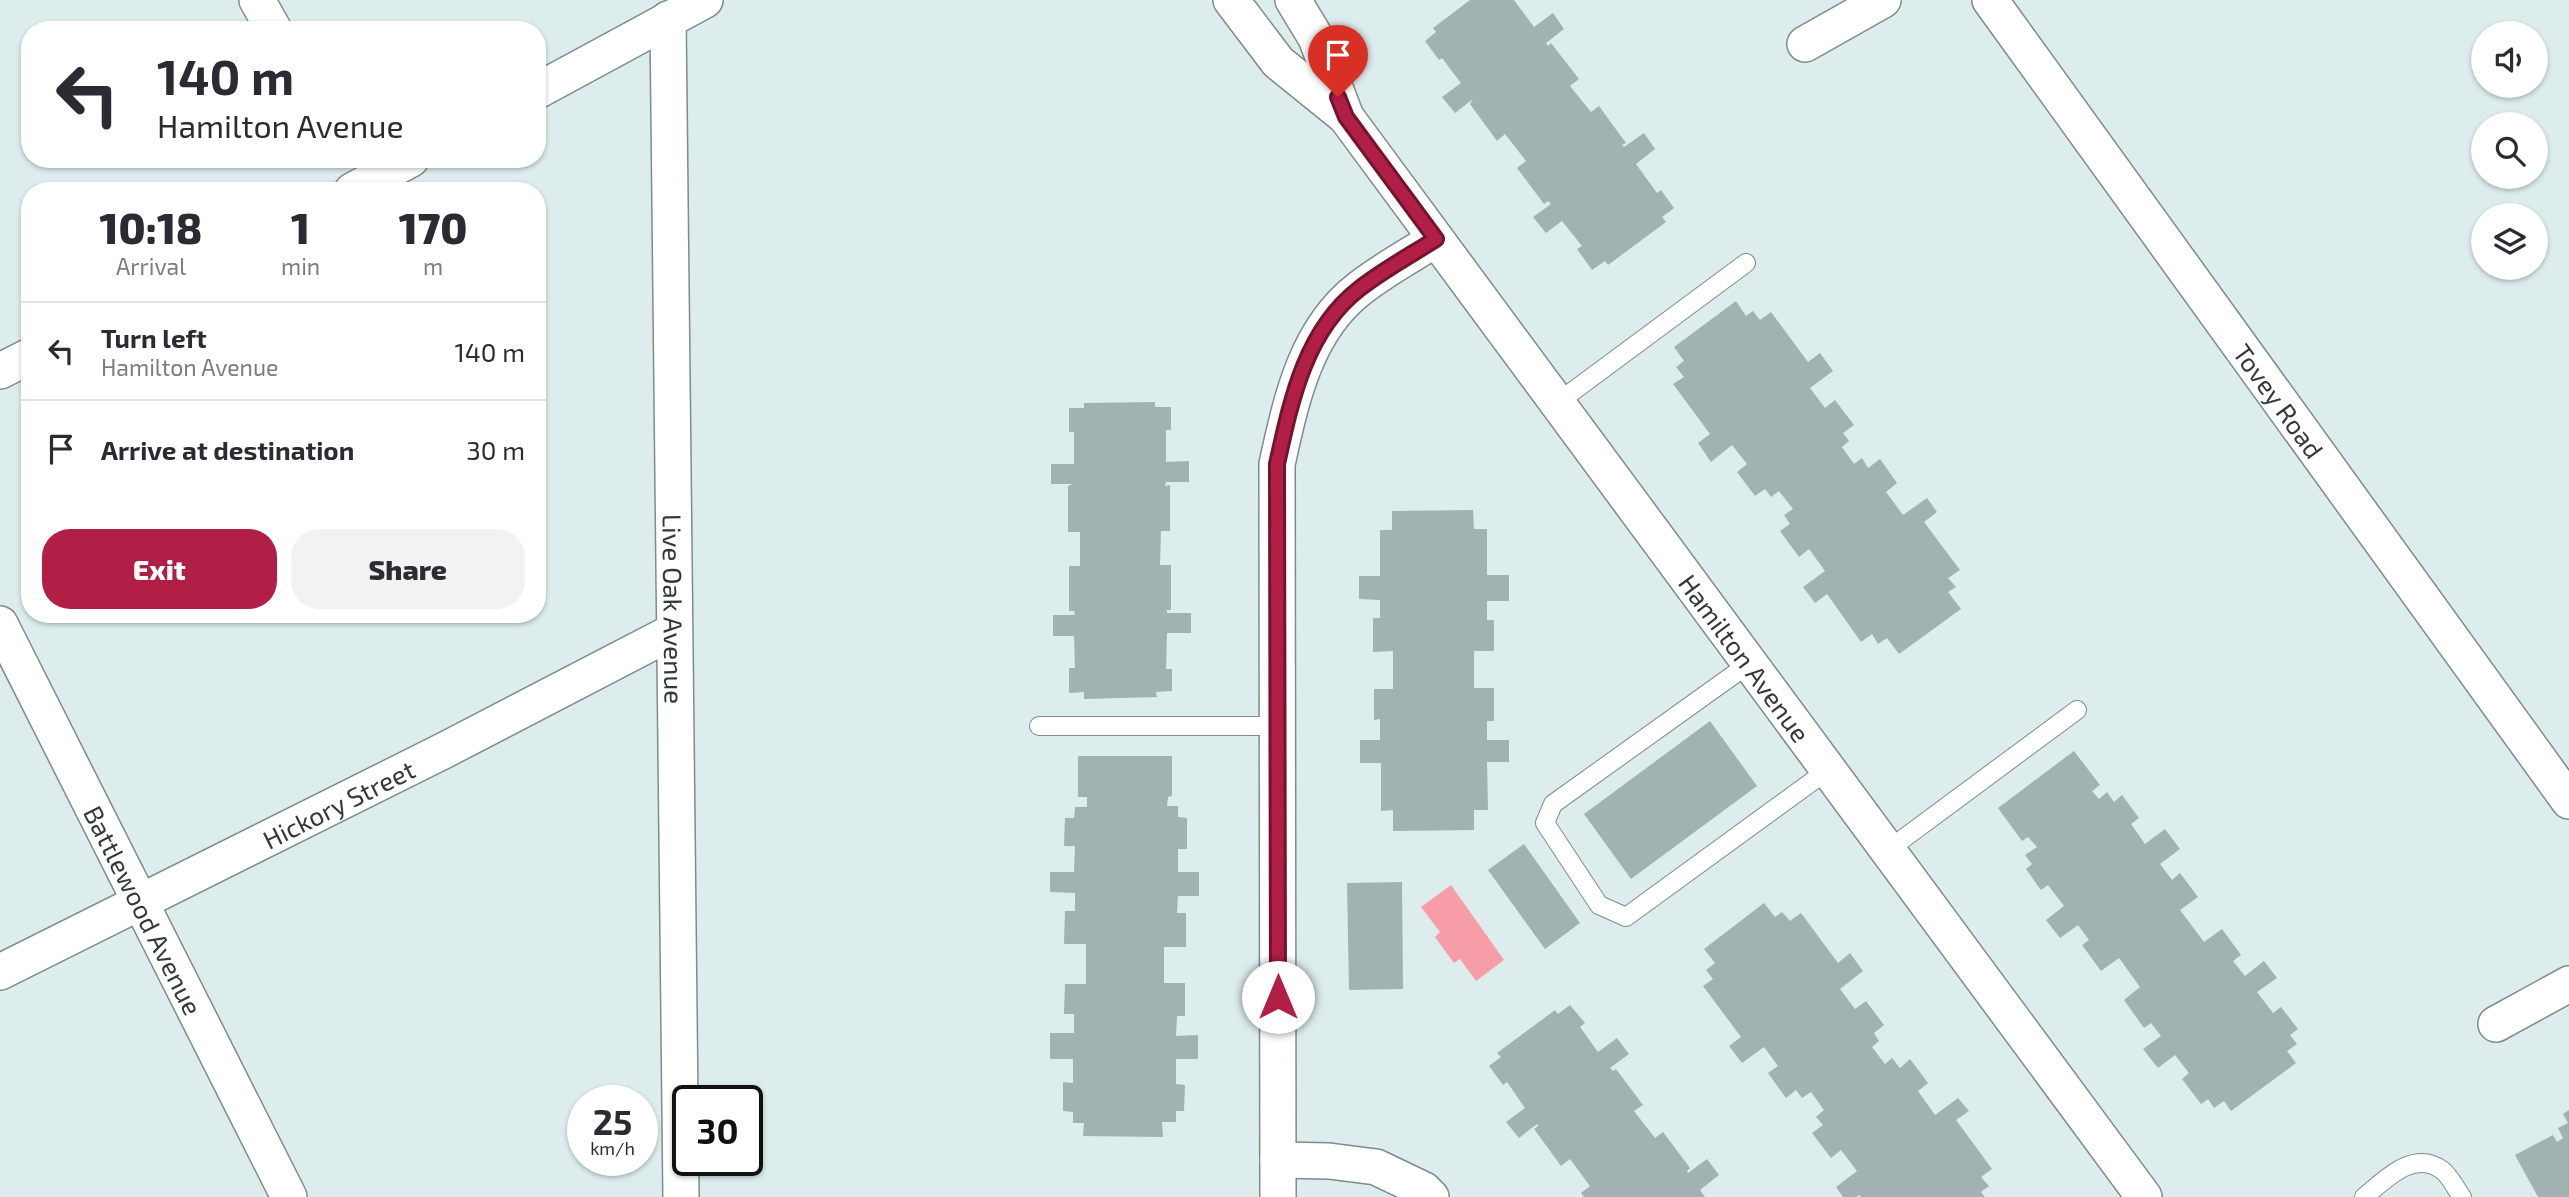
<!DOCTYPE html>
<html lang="en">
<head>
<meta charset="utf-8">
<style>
  body { margin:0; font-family:"Exo 2",sans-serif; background:#f2f2f3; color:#2b2b33; height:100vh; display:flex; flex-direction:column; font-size:26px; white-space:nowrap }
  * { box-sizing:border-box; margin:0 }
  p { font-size:23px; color:#7c7c81 }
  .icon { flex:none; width:38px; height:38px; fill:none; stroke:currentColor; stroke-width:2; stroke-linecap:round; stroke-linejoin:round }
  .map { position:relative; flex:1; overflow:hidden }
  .sheet { position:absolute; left:21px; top:182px; width:525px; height:441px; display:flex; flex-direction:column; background:#fff; border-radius:28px; box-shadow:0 2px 5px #0004 }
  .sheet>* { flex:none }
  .guide { position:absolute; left:21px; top:21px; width:525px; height:147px; border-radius:28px; box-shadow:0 2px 5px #0004; background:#fff; color:#2b2b33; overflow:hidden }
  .buttons { position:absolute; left:2471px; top:21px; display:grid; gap:14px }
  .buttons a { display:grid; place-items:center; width:77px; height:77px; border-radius:50%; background:#fff; box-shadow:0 2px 5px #0004; font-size:35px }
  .speed { position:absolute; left:567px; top:1085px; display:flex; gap:14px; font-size:35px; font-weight:700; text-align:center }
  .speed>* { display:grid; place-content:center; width:91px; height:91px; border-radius:50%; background:#fff; box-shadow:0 2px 5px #0004; line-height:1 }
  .speed small { font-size:18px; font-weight:400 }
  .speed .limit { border:4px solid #111; border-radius:10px; background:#fff; color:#111 }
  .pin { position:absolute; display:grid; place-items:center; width:60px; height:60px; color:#fff; margin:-72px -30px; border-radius:50% 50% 50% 0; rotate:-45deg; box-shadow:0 0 7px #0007 }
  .pin .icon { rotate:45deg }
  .me { position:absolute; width:77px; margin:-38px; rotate:0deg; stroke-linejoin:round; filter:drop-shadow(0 0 5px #0008) }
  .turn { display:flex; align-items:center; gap:24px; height:147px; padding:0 21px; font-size:32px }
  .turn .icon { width:91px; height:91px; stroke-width:2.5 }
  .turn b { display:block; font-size:49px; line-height:60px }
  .eta { display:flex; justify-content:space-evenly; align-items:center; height:119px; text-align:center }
  .eta b { font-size:42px; font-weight:800; line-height:49px }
  .action { display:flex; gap:14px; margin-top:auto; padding:14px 21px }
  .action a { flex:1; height:80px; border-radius:28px; background:#b11f46; color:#fff; font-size:28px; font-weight:800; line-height:80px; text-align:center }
  .action a+a { background:#f2f2f3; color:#2b2b33 }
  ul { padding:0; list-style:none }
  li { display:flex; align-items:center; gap:21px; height:98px; padding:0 21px; border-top:2px solid #e1e1e2 }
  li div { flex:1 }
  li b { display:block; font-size:26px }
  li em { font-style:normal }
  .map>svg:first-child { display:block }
  .water { fill:#f69da7 }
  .building { fill:#a2b1b1 }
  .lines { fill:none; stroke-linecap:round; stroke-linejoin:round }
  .lane-casing { stroke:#7d8c8c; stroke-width:20 }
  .street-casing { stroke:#7d8c8c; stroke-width:38 }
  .lane { stroke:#fff; stroke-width:18 }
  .street { stroke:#fff; stroke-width:35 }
  .route-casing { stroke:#73142e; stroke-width:18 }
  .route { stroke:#b11f46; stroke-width:12 }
  .labels { text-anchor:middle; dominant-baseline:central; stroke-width:5; stroke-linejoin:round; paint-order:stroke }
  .street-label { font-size:26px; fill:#33393a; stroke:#fff }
</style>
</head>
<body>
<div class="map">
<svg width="2569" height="1197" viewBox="0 0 2569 1197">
  <rect width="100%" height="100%" fill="#ddedee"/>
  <!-- water -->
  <polygon class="water" points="1451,885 1504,960 1476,981 1460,959 1454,963 1435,937 1440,932 1421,907"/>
  <!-- building -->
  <g class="building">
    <polygon points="1470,0 1514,0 1534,27 1553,13 1564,29 1546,43 1548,46 1551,43 1579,79 1570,86 1591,112 1599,106 1626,143 1622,145 1624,147 1644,133 1655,149 1636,164 1657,193 1661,190 1674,208 1662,217 1666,222 1608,265 1605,261 1592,270 1577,249 1582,246 1562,221 1546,233 1533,217 1551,204 1548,201 1544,204 1517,168 1526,161 1505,134 1497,141 1470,104 1473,99 1455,113 1442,97 1461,83 1442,58 1439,60 1425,41 1436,32 1433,28"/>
    <polygon points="1736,301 1746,316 1753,311 1760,320 1771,312 1808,362 1820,353 1833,371 1810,388 1825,408 1835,400 1854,425 1843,433 1849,441 1842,447 1854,464 1862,458 1868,468 1880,459 1897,483 1886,492 1903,515 1927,498 1937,512 1924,522 1960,570 1948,578 1956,587 1948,592 1961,609 1899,654 1887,638 1878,644 1872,634 1861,642 1827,594 1815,603 1803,587 1825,571 1809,549 1799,557 1780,531 1790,524 1784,515 1793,509 1779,491 1771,497 1765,489 1755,496 1737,472 1747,464 1732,445 1711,462 1698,443 1710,434 1673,384 1684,377 1676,367 1684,361 1674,347"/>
    <polygon points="1155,402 1155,407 1171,407 1171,430 1166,430 1166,462 1189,461 1189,482 1166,482 1165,486 1170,485 1170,531 1161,531 1160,565 1171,565 1171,610 1167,610 1167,613 1191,613 1191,633 1167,633 1166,669 1172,669 1172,691 1156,692 1157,697 1084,699 1084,692 1069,693 1069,668 1075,668 1074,636 1053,636 1053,615 1075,615 1074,611 1069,611 1069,566 1080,566 1080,532 1068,532 1068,486 1073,484 1051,484 1051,464 1074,464 1074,432 1069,432 1069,408 1084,408 1084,403"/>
    <polygon points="1473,510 1474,529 1487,529 1487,575 1509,575 1509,601 1487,601 1487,620 1494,620 1494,651 1474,651 1474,688 1494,688 1494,721 1487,721 1487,740 1509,740 1509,762 1487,762 1488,810 1474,810 1474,830 1393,831 1393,810 1381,811 1381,763 1360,763 1360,740 1380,740 1380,719 1374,720 1374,689 1393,689 1393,651 1373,652 1373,618 1380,618 1380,600 1359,599 1359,576 1380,576 1380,530 1392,530 1392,511"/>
    <polygon points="1710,721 1757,786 1631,879 1584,814"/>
    <polygon points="2074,751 2100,785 2092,791 2099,799 2107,792 2114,802 2122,795 2139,818 2131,824 2145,844 2165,829 2180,849 2160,864 2172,880 2180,873 2198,897 2180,910 2204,942 2222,929 2241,955 2233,961 2245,976 2264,961 2277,978 2257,992 2273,1013 2281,1007 2298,1029 2290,1035 2297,1044 2287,1051 2296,1063 2231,1111 2224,1101 2214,1108 2208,1099 2201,1104 2182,1079 2189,1073 2175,1055 2158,1068 2143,1049 2161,1036 2151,1023 2144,1028 2124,1000 2140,987 2119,958 2101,971 2082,945 2089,940 2078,925 2060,938 2046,920 2064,906 2048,885 2041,890 2026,869 2032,864 2025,855 2037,847 2028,837 2022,841 1998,808"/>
    <polygon points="1078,756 1172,756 1172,796 1168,797 1167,806 1178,806 1178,817 1187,818 1187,849 1178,849 1178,872 1199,872 1199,896 1178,896 1177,913 1186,913 1186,947 1164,947 1164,983 1185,983 1185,1016 1177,1016 1176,1036 1198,1035 1198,1059 1176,1059 1176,1084 1185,1085 1184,1111 1176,1111 1176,1122 1162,1122 1163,1137 1083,1136 1084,1123 1073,1123 1073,1112 1063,1111 1063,1082 1073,1083 1073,1059 1050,1059 1050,1033 1074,1033 1074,1014 1064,1014 1065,984 1086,984 1086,944 1064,944 1065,911 1075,911 1075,893 1050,892 1050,872 1074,872 1075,846 1064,846 1065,818 1074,818 1075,807 1087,807 1087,797 1078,797"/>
    <polygon points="1524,844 1580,923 1545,949 1488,870"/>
    <polygon points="1402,882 1403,989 1349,990 1347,883"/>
    <polygon points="1764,903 1775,917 1782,912 1790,921 1801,913 1838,963 1850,953 1863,971 1840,989 1855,1009 1866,1001 1884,1025 1874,1033 1879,1041 1872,1047 1885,1064 1892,1058 1900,1068 1910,1059 1928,1083 1918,1091 1935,1115 1958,1098 1969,1111 1956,1120 1992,1169 1981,1177 1989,1186 1981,1192 1985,1197 1861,1197 1859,1195 1856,1197 1843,1197 1836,1187 1857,1171 1841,1150 1831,1158 1812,1133 1823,1125 1816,1117 1824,1110 1811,1092 1802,1098 1796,1090 1786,1098 1768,1073 1778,1066 1764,1047 1742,1063 1729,1046 1741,1037 1703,986 1713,979 1706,970 1715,963 1704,949"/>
    <polygon points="1570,1005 1585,1023 1580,1027 1598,1052 1617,1038 1629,1054 1610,1068 1613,1071 1616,1069 1643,1105 1634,1111 1655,1138 1663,1132 1690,1168 1687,1171 1688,1173 1707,1159 1719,1175 1700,1190 1705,1197 1584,1197 1581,1193 1590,1186 1570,1159 1561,1166 1534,1129 1538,1126 1537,1124 1519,1138 1506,1122 1525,1108 1507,1082 1503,1085 1489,1066 1501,1057 1497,1053 1555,1010 1558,1014"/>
    <polygon points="2569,1110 2569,1197 2538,1197 2515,1155 2553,1135 2557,1142 2563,1138 2558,1128 2568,1123 2563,1114"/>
  </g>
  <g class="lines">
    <defs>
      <g id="lane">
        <polyline points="1557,403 1746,263"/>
        <polyline points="1750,663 1553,804 1545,823 1599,905 1626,917 1828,770"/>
        <polyline points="1039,726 1278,726"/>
        <polyline points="1888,850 2077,710"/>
        <path d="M2364,1197C2385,1180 2413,1149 2442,1170C2450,1176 2456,1189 2462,1197"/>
      </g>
      <g id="street">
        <polyline points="257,0 274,30"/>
        <polyline points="1231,0 1278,62 1346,117 1316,38 1293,0"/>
        <path id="s1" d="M1990,0L2569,801"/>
        <path id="s2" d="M668,19L681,1197"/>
        <polyline points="1805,44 1883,0"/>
        <polyline points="537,91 705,0"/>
        <path id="s3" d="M1346,117L2144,1197"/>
        <polyline points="352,191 411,159"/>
        <polyline points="0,371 30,356"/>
        <path id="s4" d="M0,624L289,1197"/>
        <path id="s5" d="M0,972L445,750L674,631"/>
        <polyline points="2496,1024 2569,984"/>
        <polyline points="1278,1160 1329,1161 1376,1167 1424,1190 1431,1197"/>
        <path d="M1278,1197L1277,464C1291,401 1305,331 1359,289C1383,270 1411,255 1436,239"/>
      </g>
    </defs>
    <!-- lane casing -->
    <use href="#lane" class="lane-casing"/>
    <!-- street casing -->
    <use href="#street" class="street-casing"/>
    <!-- lane -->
    <use href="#lane" class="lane"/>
    <!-- street -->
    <use href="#street" class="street"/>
  </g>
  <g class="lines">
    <defs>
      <path id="route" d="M1278,997L1277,464C1291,401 1305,331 1359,289C1383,270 1411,255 1436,239L1346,117L1338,97"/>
    </defs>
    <!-- route casing -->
    <use href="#route" class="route-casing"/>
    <!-- route -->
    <use href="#route" class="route"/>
  </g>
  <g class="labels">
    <!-- street labels -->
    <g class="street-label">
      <text stroke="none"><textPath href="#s1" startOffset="494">Tovey Road</textPath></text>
      <text stroke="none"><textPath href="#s2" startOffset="590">Live Oak Avenue</textPath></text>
      <text stroke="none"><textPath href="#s3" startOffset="672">Hamilton Avenue</textPath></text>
      <text stroke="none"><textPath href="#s5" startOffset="378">Hickory Street</textPath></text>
      <text stroke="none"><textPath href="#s4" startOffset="320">Battlewood Avenue</textPath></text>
    </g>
  </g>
</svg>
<div class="buttons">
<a><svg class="icon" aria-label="sound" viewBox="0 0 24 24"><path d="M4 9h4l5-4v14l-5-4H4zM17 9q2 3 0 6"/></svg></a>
<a><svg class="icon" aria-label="search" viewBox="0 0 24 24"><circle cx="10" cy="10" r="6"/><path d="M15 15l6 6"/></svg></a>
<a><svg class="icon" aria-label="layers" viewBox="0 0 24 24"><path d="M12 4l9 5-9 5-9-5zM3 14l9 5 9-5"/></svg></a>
</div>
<div class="speed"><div>25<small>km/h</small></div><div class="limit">30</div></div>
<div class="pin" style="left:1338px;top:97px;background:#d93025"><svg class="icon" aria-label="arrive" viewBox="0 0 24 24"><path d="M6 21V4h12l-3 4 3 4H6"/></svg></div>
<svg class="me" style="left:1278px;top:997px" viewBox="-20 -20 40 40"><circle r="19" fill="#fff"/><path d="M0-13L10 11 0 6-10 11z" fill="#b11f46"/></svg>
<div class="guide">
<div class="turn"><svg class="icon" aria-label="left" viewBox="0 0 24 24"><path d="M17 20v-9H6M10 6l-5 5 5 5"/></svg><div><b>140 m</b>Hamilton Avenue</div></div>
</div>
<section class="sheet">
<div class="eta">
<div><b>10:18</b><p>Arrival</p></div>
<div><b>1</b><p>min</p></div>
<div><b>170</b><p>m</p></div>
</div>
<ul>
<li><svg class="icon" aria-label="left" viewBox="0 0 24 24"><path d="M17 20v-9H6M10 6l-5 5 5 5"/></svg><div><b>Turn left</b><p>Hamilton Avenue</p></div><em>140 m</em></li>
<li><svg class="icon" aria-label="arrive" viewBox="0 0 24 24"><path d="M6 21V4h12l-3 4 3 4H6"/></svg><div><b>Arrive at destination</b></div><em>30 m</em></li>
</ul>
<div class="action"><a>Exit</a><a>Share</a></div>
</section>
</div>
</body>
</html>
